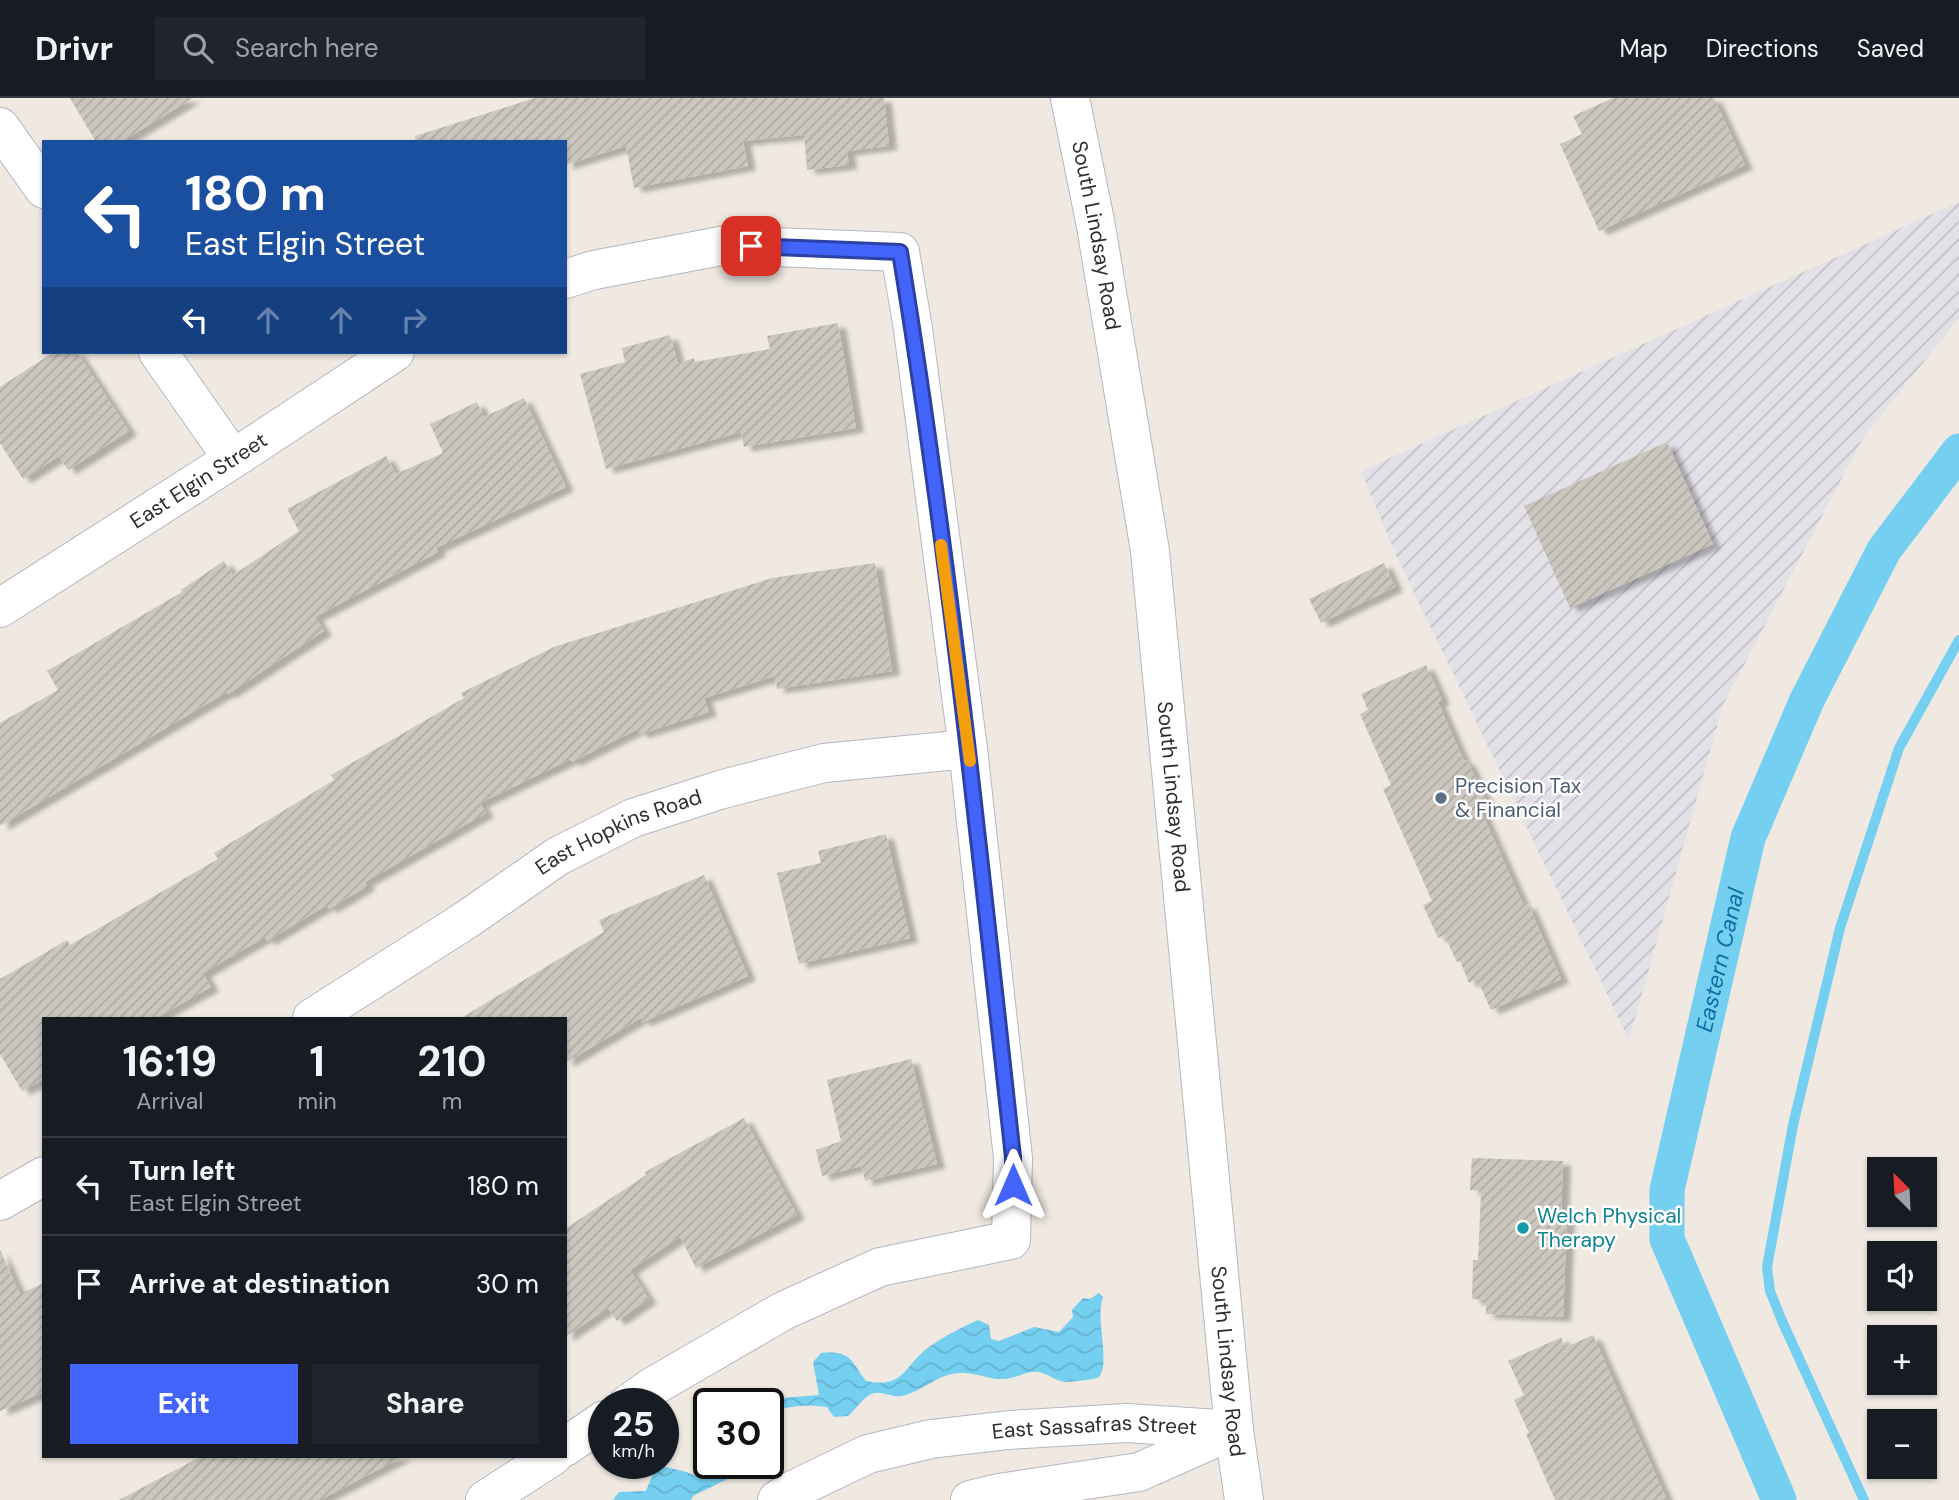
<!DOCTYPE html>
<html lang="en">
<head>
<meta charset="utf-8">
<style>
  body { margin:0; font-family:"DM Sans",sans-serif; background:#20242c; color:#f1f3f6; height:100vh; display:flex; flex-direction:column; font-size:26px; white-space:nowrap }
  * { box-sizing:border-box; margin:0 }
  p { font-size:23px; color:#9ea1a6 }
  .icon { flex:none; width:38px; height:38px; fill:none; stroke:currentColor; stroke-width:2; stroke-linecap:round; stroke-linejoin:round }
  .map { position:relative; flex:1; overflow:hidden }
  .side { position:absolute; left:42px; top:919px; width:525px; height:441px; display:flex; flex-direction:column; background:#171b24; border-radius:0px; box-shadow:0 2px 5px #0004 }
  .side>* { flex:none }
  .top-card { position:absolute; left:42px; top:42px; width:525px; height:214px; border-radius:0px; box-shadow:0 2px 5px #0004; background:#1a4fa0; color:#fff; overflow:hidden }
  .needle { width:46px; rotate:336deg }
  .controls { position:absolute; left:1867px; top:1059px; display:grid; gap:14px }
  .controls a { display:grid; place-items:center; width:70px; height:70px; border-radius:0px; background:#171b24; box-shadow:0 2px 5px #0004; font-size:35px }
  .speed { position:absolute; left:588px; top:1290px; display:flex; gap:14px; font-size:35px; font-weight:700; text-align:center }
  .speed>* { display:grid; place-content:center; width:91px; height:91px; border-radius:50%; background:#171b24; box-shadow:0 2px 5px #0004; line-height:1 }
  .speed small { font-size:18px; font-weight:400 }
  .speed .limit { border:4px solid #111; border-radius:10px; background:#fff; color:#111 }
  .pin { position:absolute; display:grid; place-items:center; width:60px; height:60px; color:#fff; margin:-30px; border-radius:14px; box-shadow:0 4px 10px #0006 }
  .me { position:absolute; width:77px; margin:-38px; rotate:0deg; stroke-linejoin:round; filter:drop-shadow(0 0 5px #0008) }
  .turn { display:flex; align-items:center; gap:24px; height:147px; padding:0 28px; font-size:32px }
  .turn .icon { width:91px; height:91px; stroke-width:2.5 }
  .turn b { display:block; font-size:49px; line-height:60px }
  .lanes { display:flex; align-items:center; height:66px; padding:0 28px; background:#0003; justify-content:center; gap:35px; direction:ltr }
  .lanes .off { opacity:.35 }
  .eta { display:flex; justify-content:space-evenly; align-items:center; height:119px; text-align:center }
  .eta b { font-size:42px; font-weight:700; line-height:49px }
  .button { display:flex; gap:14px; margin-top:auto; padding:14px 28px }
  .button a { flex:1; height:80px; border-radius:0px; background:#4264fb; color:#fff; font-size:28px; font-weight:700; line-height:80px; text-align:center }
  .button a+a { background:#20242c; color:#f1f3f6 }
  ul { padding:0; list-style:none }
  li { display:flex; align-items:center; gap:21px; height:98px; padding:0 28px; border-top:2px solid #363941 }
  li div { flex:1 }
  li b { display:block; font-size:26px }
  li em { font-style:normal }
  header { display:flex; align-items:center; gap:42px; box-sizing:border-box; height:98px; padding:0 35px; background:#171b24; border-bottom:2px solid #363941 }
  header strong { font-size:33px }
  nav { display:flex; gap:38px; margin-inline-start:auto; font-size:24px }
  .search { width:490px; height:63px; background:#20242c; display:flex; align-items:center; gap:18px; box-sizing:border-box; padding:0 24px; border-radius:0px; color:#9ea1a6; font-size:26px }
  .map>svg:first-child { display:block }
  .industrial { fill:url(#industrial-furrows) }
  .water { fill:url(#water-waves) }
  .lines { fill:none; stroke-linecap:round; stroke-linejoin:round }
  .stream { stroke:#75cff0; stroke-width:10 }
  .canal { stroke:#75cff0; stroke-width:35 }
  .building { fill:url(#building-hatch); filter:url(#shadow) }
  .minor-casing { stroke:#b4b7c1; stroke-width:40 }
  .secondary-casing { stroke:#b4b7c1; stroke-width:40 }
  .minor { stroke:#fff; stroke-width:38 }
  .secondary { stroke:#fff; stroke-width:38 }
  .route-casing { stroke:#2b41a3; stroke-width:18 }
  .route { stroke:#4264fb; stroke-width:12 }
  .slow { stroke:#f59e0b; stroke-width:12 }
  .service-dot { fill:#5c6f8a; stroke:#fff; stroke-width:2.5 }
  .culture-dot { fill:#0f9aa8; stroke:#fff; stroke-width:2.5 }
  .labels { text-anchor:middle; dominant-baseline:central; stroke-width:5; stroke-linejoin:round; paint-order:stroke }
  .street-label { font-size:21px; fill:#2e2e2e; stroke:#fff }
  .service-label { font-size:21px; fill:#4e5e75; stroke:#fff; text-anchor:start }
  .culture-label { font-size:21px; fill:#0d838f; stroke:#fff; text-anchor:start }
  .water-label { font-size:23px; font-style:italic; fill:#0d6fa3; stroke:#fff }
</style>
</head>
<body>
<header>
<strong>Drivr</strong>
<div class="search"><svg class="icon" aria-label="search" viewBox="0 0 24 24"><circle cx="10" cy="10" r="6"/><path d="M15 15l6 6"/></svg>Search here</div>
<nav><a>Map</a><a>Directions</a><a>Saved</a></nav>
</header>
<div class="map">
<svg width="1959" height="1402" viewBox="0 0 1959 1402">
  <defs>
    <pattern id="industrial-furrows" width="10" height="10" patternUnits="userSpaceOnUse" patternTransform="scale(1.75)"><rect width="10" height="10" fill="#e3e1e8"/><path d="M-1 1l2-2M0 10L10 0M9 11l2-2" fill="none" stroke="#c3c1c7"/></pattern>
    <pattern id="water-waves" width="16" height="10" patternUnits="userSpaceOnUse" patternTransform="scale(1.75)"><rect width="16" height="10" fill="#75cff0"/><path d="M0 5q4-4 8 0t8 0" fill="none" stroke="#66b2ce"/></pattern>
    <pattern id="building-hatch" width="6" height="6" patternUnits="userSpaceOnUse" patternTransform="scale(1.75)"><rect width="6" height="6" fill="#cbc7bf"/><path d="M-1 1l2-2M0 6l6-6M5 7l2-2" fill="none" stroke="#afaba4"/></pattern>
    <filter id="shadow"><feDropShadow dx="8" dy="4.5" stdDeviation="2" flood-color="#0004"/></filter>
  </defs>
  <rect width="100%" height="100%" fill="#efe9e1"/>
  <!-- industrial -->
  <polygon class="industrial" points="1959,104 1959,220 1864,338 1723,607 1629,942 1396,457 1361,373"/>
  <!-- water -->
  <g class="water">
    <path d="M1099,1195L1103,1199C1095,1222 1110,1260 1100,1278C1098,1282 1069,1284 1064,1284C1055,1282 1048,1276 1039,1274C1026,1272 1016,1281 1003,1281C991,1282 975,1274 961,1275C938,1275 924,1293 902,1298C890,1300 882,1292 871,1296C863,1300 855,1312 848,1318L834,1319L827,1309C808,1307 785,1306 768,1318V1306L781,1300L819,1297L813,1264L821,1255C851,1252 851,1263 866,1283C905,1291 903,1268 929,1249C943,1239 962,1229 978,1222L989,1227L991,1241L999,1243L1034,1229L1059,1234L1073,1219L1072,1212L1083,1200L1090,1201Z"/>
    <polygon points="740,1365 754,1365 752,1369 693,1398 691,1402 613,1402 619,1394 646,1393 652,1378 662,1368 683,1373 699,1379 720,1375"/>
  </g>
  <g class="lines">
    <!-- stream -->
    <polyline class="stream" points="1864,1402 1782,1223 1770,1193 1767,1169 1793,1027 1840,830 1899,650 1959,542"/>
    <!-- canal -->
    <path class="canal" id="s1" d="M1779,1402L1667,1141V1092L1748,740L1807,602L1884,452L1959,353"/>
  </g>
  <!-- building -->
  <g class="building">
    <polygon points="70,0 193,0 121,44 96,44"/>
    <polygon points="535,0 884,0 889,48 847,53 849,67 807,72 804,37 743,43 748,68 634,90 626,48 565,67 565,44 416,44 415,38"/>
    <polygon points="1613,0 1714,0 1745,67 1599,133 1560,46 1582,36 1573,18"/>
    <polygon points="838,225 856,330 744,349 741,334 606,371 580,276 625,264 622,250 670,237 678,265 694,260 695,264 770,251 767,238"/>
    <polygon points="54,254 77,254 129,333 68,372 59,358 23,381 0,345 0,289"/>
    <polygon points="524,300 566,389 436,450 438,454 315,519 324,533 228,596 227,594 0,728 0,625 58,592 47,573 182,494 181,492 224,463 233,477 299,433 287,411 386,358 396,376 443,355 430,326 477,304 484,319"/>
    <polygon points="1667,344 1713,446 1570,510 1524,408"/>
    <polygon points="875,465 892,573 777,591 775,578 704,600 709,614 640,636 638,631 572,664 571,661 480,705 486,715 365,784 367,788 329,811 327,807 267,843 265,839 203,875 211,889 156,920 44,920 44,981 22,993 0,956 0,881 67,842 70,847 218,761 214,755 334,682 331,677 464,600 461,595 554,549 772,480"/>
    <polygon points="1384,465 1395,489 1321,525 1309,501"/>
    <polygon points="1426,567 1442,602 1438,604 1464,663 1467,662 1490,711 1482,715 1524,808 1528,806 1561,881 1491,912 1477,881 1469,885 1460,863 1457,864 1444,837 1438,840 1423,807 1432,803 1383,691 1391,687 1360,616 1368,612 1361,596"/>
    <polygon points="886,736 910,840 799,866 777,775 821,765 818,753"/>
    <polygon points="704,777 748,878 643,924 641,920 565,965 565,920 461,920 604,834 599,822"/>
    <polygon points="911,961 937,1066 865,1083 862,1068 822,1078 816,1052 841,1043 827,982"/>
    <polygon points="744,1020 797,1117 696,1170 680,1139 630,1172 649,1201 617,1223 608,1210 565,1239 565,1131 646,1077 645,1074"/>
    <polygon points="1472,1060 1563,1063 1561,1120 1567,1120 1563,1219 1486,1216 1486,1202 1472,1201 1473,1162 1478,1162 1481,1093 1470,1092"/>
    <polygon points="0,1152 20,1196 44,1185 44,1294 0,1313"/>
    <polygon points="1593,1237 1667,1402 1555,1402 1526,1336 1529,1335 1514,1302 1524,1297 1508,1263 1562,1239 1562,1251"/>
    <polygon points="202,1358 404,1358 320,1402 119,1402"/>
  </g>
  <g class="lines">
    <defs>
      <g id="minor">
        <polyline points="0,29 44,91"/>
        <polyline points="565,181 594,172 726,147 900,154 913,231 968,651 1013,1060 1011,1142 880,1169 783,1213 652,1289 628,1306"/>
        <polyline points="158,254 233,361"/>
        <path id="s2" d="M0,510L233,361L395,254"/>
        <path id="s3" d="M312,920L466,822L558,758L633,720L723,691L824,665L968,651"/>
        <polyline points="0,1103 44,1078"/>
        <polyline points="565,1349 604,1322"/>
        <polyline points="485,1402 553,1358"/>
        <path id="s4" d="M777,1402L793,1392L868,1356L931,1341L1009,1332L1127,1325L1234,1332"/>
        <polyline points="970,1402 999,1395 1139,1374 1229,1334"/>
      </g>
      <g id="secondary">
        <path id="s5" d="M1070,0L1096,128L1150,453L1234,1332L1244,1402"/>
      </g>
    </defs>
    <!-- minor casing -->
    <use href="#minor" class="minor-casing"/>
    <!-- secondary casing -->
    <use href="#secondary" class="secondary-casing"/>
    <!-- minor -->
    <use href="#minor" class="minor"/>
    <!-- secondary -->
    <use href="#secondary" class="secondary"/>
  </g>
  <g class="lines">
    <defs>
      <path id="route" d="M751,148L900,154C949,454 980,757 1013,1059V1087"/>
    </defs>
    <!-- route casing -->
    <use href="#route" class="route-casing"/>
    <!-- route -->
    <use href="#route" class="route"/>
    <!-- slow -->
    <polyline class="slow" points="941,447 970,663"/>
  </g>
  <!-- markers -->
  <circle class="service-dot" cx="1441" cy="700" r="7"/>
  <circle class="culture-dot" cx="1523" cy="1130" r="7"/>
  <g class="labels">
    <!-- street labels -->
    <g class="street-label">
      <text stroke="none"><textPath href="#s5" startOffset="140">South Lindsay Road</textPath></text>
      <text stroke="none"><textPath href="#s2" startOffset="236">East Elgin Street</textPath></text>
      <text stroke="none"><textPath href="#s5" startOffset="707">South Lindsay Road</textPath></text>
      <text stroke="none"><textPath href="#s3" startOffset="360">East Hopkins Road</textPath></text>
      <text stroke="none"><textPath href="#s5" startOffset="1274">South Lindsay Road</textPath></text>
      <text stroke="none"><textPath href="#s4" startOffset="331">East Sassafras Street</textPath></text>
    </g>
    <!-- service labels -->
    <g class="service-label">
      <text x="1455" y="688">Precision Tax<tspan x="1455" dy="24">&amp; Financial</tspan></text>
    </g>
    <!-- culture labels -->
    <g class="culture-label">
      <text x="1537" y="1118">Welch Physical<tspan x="1537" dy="24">Therapy</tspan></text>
    </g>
    <!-- water labels -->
    <g class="water-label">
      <text stroke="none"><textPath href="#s1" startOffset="569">Eastern Canal</textPath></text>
    </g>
  </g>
</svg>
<div class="controls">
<a><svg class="needle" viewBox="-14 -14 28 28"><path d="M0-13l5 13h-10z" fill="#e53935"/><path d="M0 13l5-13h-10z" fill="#9ea1a6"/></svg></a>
<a><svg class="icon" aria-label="sound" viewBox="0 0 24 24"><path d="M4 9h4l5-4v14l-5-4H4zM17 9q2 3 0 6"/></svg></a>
<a>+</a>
<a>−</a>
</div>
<div class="speed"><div>25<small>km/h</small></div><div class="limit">30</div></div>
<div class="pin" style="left:751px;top:148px;background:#d93025"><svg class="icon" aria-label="arrive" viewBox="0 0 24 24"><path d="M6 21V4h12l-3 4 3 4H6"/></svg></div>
<svg class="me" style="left:1013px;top:1087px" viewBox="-20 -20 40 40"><path d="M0-17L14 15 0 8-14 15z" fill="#4264fb" stroke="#fff" stroke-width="4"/></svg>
<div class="top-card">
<div class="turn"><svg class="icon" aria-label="left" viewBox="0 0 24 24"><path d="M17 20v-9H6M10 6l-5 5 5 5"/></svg><div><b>180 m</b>East Elgin Street</div></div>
<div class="lanes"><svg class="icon" aria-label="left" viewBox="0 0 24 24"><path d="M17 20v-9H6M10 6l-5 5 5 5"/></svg><svg class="icon off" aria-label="ahead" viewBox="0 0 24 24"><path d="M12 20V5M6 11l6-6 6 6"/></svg><svg class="icon off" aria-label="ahead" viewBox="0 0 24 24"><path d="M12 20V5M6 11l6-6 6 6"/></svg><svg class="icon off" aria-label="right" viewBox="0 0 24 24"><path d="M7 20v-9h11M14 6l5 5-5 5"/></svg></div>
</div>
<section class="side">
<div class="eta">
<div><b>16:19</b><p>Arrival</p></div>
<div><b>1</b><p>min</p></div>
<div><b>210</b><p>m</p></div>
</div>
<ul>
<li><svg class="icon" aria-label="left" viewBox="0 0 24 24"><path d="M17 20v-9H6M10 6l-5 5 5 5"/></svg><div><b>Turn left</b><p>East Elgin Street</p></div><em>180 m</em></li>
<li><svg class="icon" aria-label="arrive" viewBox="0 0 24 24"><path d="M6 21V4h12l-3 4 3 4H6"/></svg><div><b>Arrive at destination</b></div><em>30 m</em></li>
</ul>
<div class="button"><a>Exit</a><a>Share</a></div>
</section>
</div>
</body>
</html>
